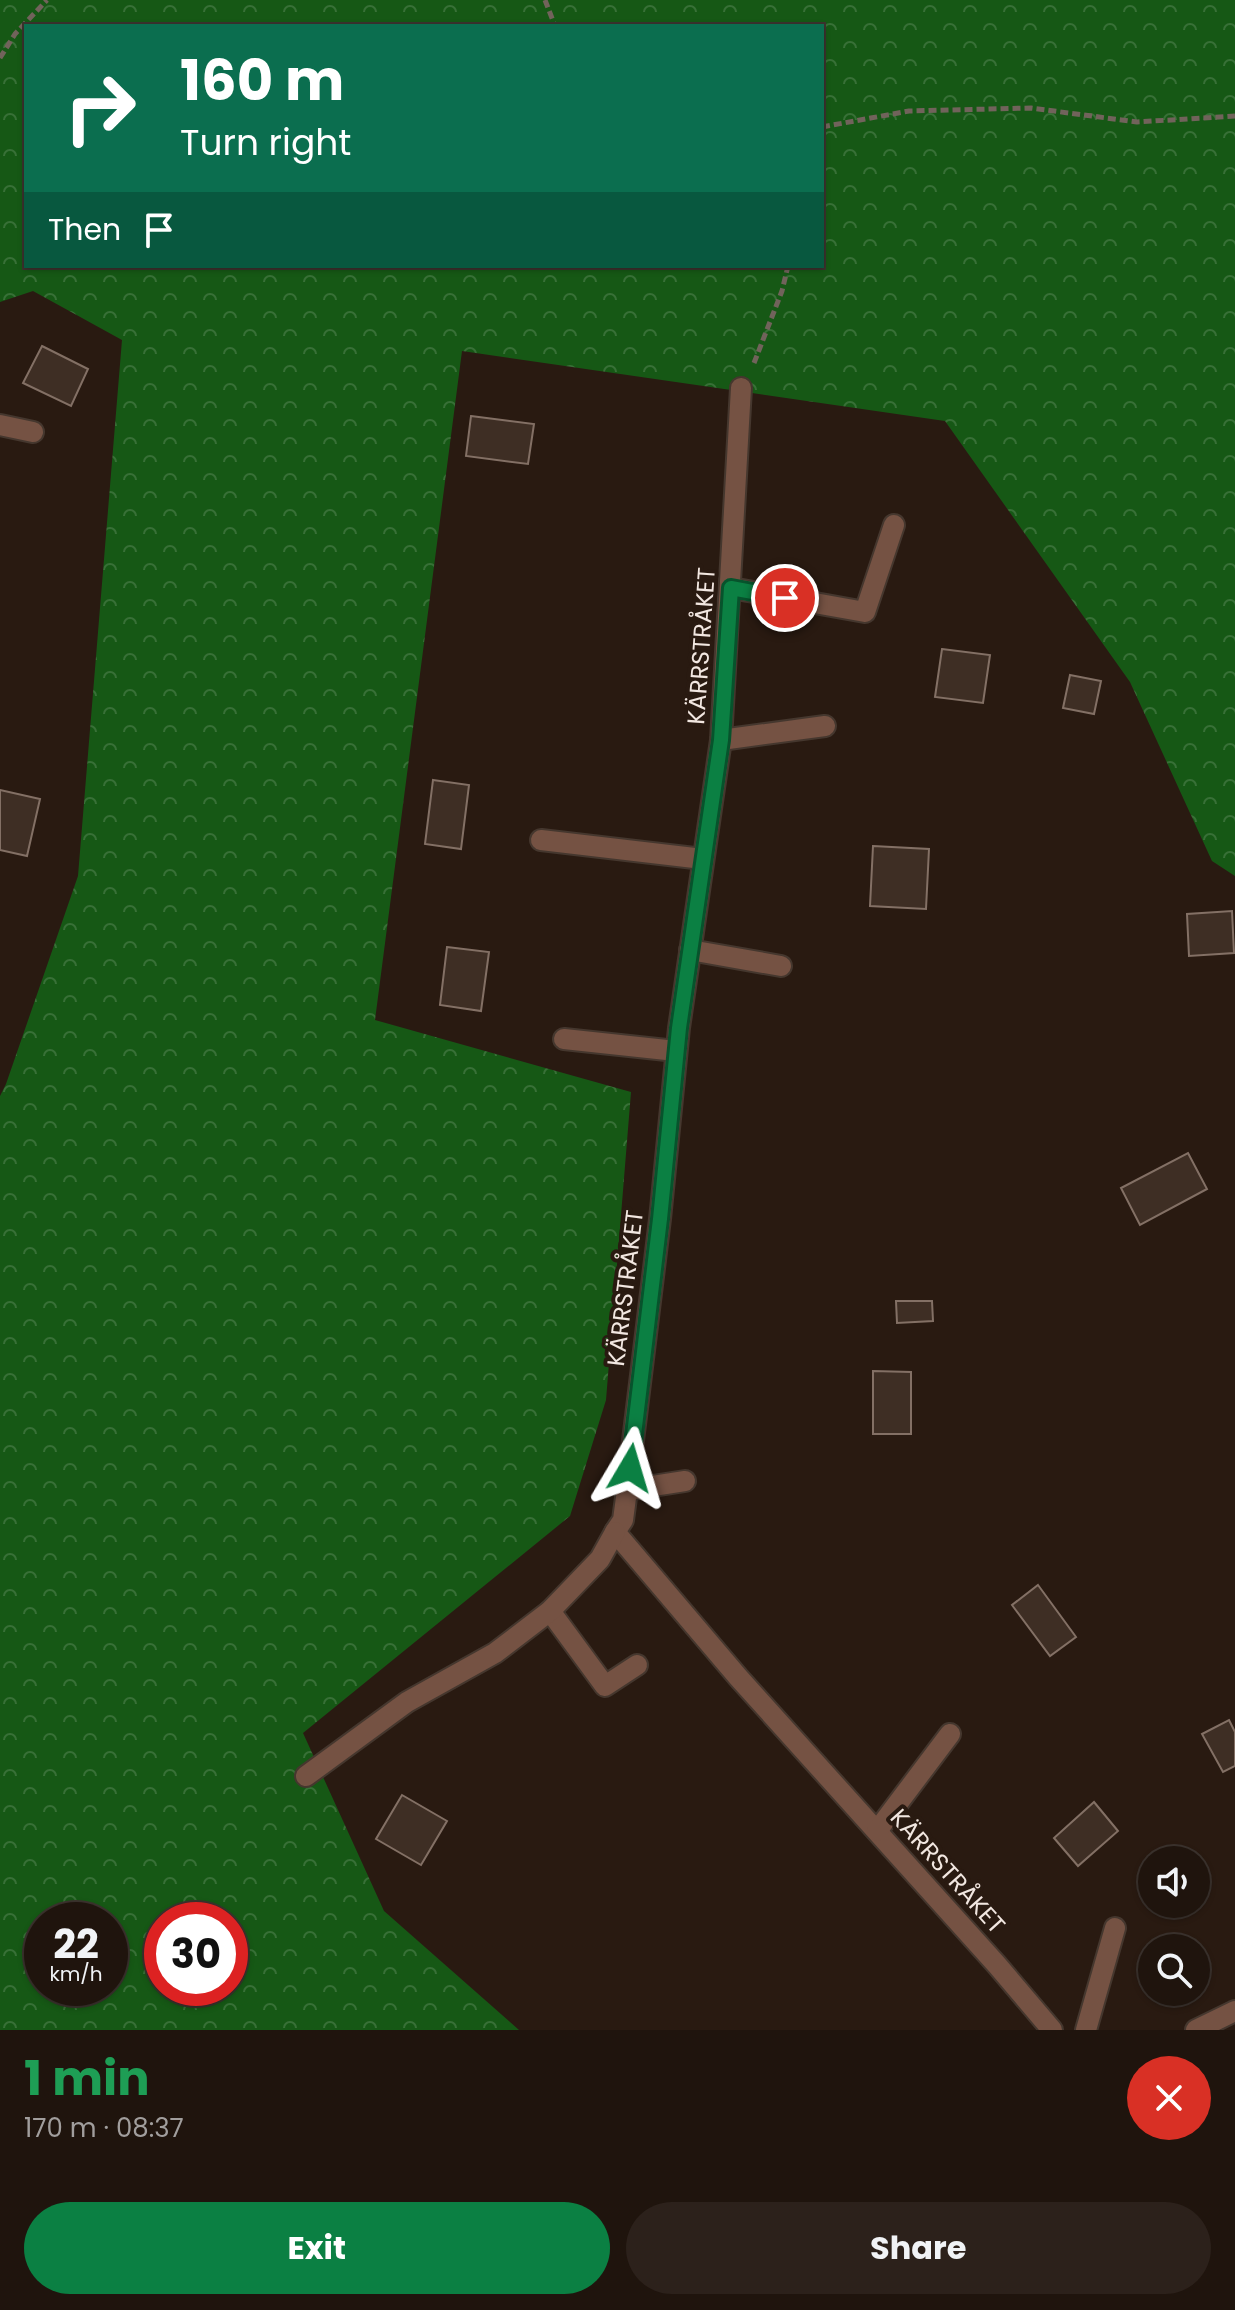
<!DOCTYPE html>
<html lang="en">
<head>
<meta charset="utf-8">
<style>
  body { margin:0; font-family:Poppins,sans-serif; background:#2c211b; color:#f1f3f6; height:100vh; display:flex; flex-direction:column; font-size:30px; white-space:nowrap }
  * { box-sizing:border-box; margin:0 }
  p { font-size:26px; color:#a19e9d }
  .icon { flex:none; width:44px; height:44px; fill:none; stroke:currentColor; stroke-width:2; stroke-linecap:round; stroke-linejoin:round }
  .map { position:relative; height:2030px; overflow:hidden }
  .drawer { display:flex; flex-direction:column; background:#1f140d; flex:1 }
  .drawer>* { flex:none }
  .guide { position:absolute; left:24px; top:24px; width:800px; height:244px; border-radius:0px; box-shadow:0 2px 6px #0004,0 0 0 2px #3c332e; background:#0b6e4f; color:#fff; overflow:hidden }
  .tools { position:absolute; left:1138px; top:1846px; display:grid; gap:16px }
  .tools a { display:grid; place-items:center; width:72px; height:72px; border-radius:50%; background:#1f140d; box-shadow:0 2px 6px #0004,0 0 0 2px #3c332e; font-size:40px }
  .speed { position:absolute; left:24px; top:1902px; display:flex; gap:16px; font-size:40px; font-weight:700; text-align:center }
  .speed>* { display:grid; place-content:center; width:104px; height:104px; border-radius:50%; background:#1f140d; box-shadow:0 2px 6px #0004,0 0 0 2px #3c332e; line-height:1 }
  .speed small { font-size:20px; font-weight:400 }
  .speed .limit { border:12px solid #d22; background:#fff; color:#111 }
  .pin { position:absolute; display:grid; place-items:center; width:68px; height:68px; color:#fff; margin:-34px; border:4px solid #fff; border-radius:50%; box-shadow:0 2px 8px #0007 }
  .me { position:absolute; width:88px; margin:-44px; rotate:7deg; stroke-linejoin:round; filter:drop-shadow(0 0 6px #0008) }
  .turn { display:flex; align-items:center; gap:28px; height:168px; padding:0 24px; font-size:36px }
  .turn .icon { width:104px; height:104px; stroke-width:2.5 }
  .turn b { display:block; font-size:56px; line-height:68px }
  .then { display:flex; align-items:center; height:76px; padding:0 24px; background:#0003; gap:16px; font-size:30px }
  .round { display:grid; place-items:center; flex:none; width:84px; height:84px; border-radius:42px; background:#2c211b }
  .summary { display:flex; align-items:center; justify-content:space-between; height:136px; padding:0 24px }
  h1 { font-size:48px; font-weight:700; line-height:60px; color:#1e9e55 }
  .button { display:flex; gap:16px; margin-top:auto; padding:16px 24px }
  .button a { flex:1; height:92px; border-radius:48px; background:#0b8043; color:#fff; font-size:32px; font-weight:700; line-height:92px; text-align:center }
  .button a+a { background:#2c211b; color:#f1f3f6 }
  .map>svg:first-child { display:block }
  .forest { fill:url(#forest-crowns); fill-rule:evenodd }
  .building { fill:#3e2e24; stroke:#837065; stroke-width:2 }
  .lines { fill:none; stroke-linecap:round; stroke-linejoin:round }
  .minor-casing { stroke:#45372e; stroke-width:24 }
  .path { stroke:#71635b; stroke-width:5; stroke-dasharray:8 4; stroke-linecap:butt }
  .minor { stroke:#755243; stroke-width:20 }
  .route-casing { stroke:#07532c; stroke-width:20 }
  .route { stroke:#0b8043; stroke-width:14 }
  .labels { text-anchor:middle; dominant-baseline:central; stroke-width:8; stroke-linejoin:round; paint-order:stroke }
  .street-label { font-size:24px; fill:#f2e7e1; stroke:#291a11 }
</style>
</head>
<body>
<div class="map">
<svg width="1235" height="2030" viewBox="0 0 1235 2030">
  <defs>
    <pattern id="forest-crowns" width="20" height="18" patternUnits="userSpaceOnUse" patternTransform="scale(2)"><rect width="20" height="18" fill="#165815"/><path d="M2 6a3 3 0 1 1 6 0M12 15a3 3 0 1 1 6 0" fill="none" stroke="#387037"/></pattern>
  </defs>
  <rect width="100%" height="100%" fill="#291a11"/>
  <!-- forest -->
  <path class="forest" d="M0,0H1235V876L1212,861L1130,682L945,421L462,351L375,1020L631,1092L606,1400L570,1516L303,1733L384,1911L519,2030H0V1096L6,1084L78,876L122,340L33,291L0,302ZM26,26H822V266H26ZM42,1920H110V1988H42ZM162,1920H230V1988H162Z"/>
  <!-- building -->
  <g class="building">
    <polygon points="42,346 88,369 71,406 23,383"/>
    <polygon points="471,416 534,424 528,464 466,456"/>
    <polygon points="942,649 990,655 983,703 935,697"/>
    <polygon points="1070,675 1101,681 1094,714 1063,708"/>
    <polygon points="433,780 469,785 461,849 425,844"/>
    <polygon points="0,790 40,799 27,856 0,850"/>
    <polygon points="873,846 929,849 926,909 870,906"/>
    <polygon points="1232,911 1234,953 1189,956 1187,914"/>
    <polygon points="447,947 489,952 481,1011 440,1005"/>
    <polygon points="1188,1153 1207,1189 1140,1225 1121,1188"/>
    <polygon points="896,1301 932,1301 933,1321 897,1323"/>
    <polygon points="873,1371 911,1372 911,1434 873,1434"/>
    <polygon points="1038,1585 1076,1637 1050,1656 1012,1605"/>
    <polygon points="1229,1720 1235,1732 1235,1766 1223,1772 1202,1734"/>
    <polygon points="402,1795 447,1821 421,1865 376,1839"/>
    <polygon points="1094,1802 1118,1831 1078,1866 1054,1838"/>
  </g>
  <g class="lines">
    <defs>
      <g id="minor">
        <polyline points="741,388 721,740 679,1028 660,1219 627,1490 623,1520 615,1532 738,1677 997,1965 1052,2030"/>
        <polyline points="0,425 33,432"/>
        <polyline points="731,588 865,612 894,525"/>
        <polyline points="721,740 825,726"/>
        <polyline points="541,840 703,859"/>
        <polyline points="690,950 781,966"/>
        <polyline points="564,1039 676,1051"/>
        <polyline points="627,1490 685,1481"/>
        <polyline points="550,1611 605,1686 637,1665"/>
        <polyline points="306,1776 407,1702 495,1653 550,1611 600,1559 615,1532"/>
        <polyline points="877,1831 950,1734"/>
        <polyline points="1086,2030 1115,1928"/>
        <polyline points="1196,2030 1235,2011"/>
      </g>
    </defs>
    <!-- minor casing -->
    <use href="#minor" class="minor-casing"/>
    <!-- path -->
    <g class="path">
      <polyline points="545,0 555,26"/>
      <polyline points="0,58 15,34 47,0"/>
      <polyline points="822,127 909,111 1031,108 1137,122 1235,116"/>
      <polyline points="754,363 782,291 788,266"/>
    </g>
    <!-- minor -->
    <use href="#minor" class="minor"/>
  </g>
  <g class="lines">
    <defs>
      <polyline id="route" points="630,1468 660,1219 679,1028 721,740 731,588 785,598"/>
    </defs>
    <!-- route casing -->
    <use href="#route" class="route-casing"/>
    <!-- route -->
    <use href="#route" class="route"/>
  </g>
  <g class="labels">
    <!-- street labels -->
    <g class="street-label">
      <text transform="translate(701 646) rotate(-86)">KÄRRSTRÅKET</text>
      <text transform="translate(625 1288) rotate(-83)">KÄRRSTRÅKET</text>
      <text transform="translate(948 1871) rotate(48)">KÄRRSTRÅKET</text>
    </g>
  </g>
</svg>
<div class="tools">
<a><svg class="icon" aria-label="sound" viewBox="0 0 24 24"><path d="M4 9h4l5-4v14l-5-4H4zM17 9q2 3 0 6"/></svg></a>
<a><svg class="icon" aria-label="search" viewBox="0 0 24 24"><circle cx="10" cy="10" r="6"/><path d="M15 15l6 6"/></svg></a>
</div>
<div class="speed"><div>22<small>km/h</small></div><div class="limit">30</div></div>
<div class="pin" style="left:785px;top:598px;background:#d93025"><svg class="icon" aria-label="arrive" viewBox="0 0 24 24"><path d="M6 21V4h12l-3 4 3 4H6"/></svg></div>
<svg class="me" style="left:630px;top:1468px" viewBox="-20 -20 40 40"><path d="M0-17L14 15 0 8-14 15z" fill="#0b8043" stroke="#fff" stroke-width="4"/></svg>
<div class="guide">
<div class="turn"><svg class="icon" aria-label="right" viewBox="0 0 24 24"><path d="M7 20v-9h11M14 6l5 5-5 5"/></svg><div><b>160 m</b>Turn right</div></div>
<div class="then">Then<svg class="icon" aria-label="arrive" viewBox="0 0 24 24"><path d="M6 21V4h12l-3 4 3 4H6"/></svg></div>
</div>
</div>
<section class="drawer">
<div class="summary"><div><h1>1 min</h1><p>170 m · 08:37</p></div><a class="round" style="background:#d93025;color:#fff"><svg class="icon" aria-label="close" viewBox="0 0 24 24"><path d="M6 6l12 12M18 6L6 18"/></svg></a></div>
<div class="button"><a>Exit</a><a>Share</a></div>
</section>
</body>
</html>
